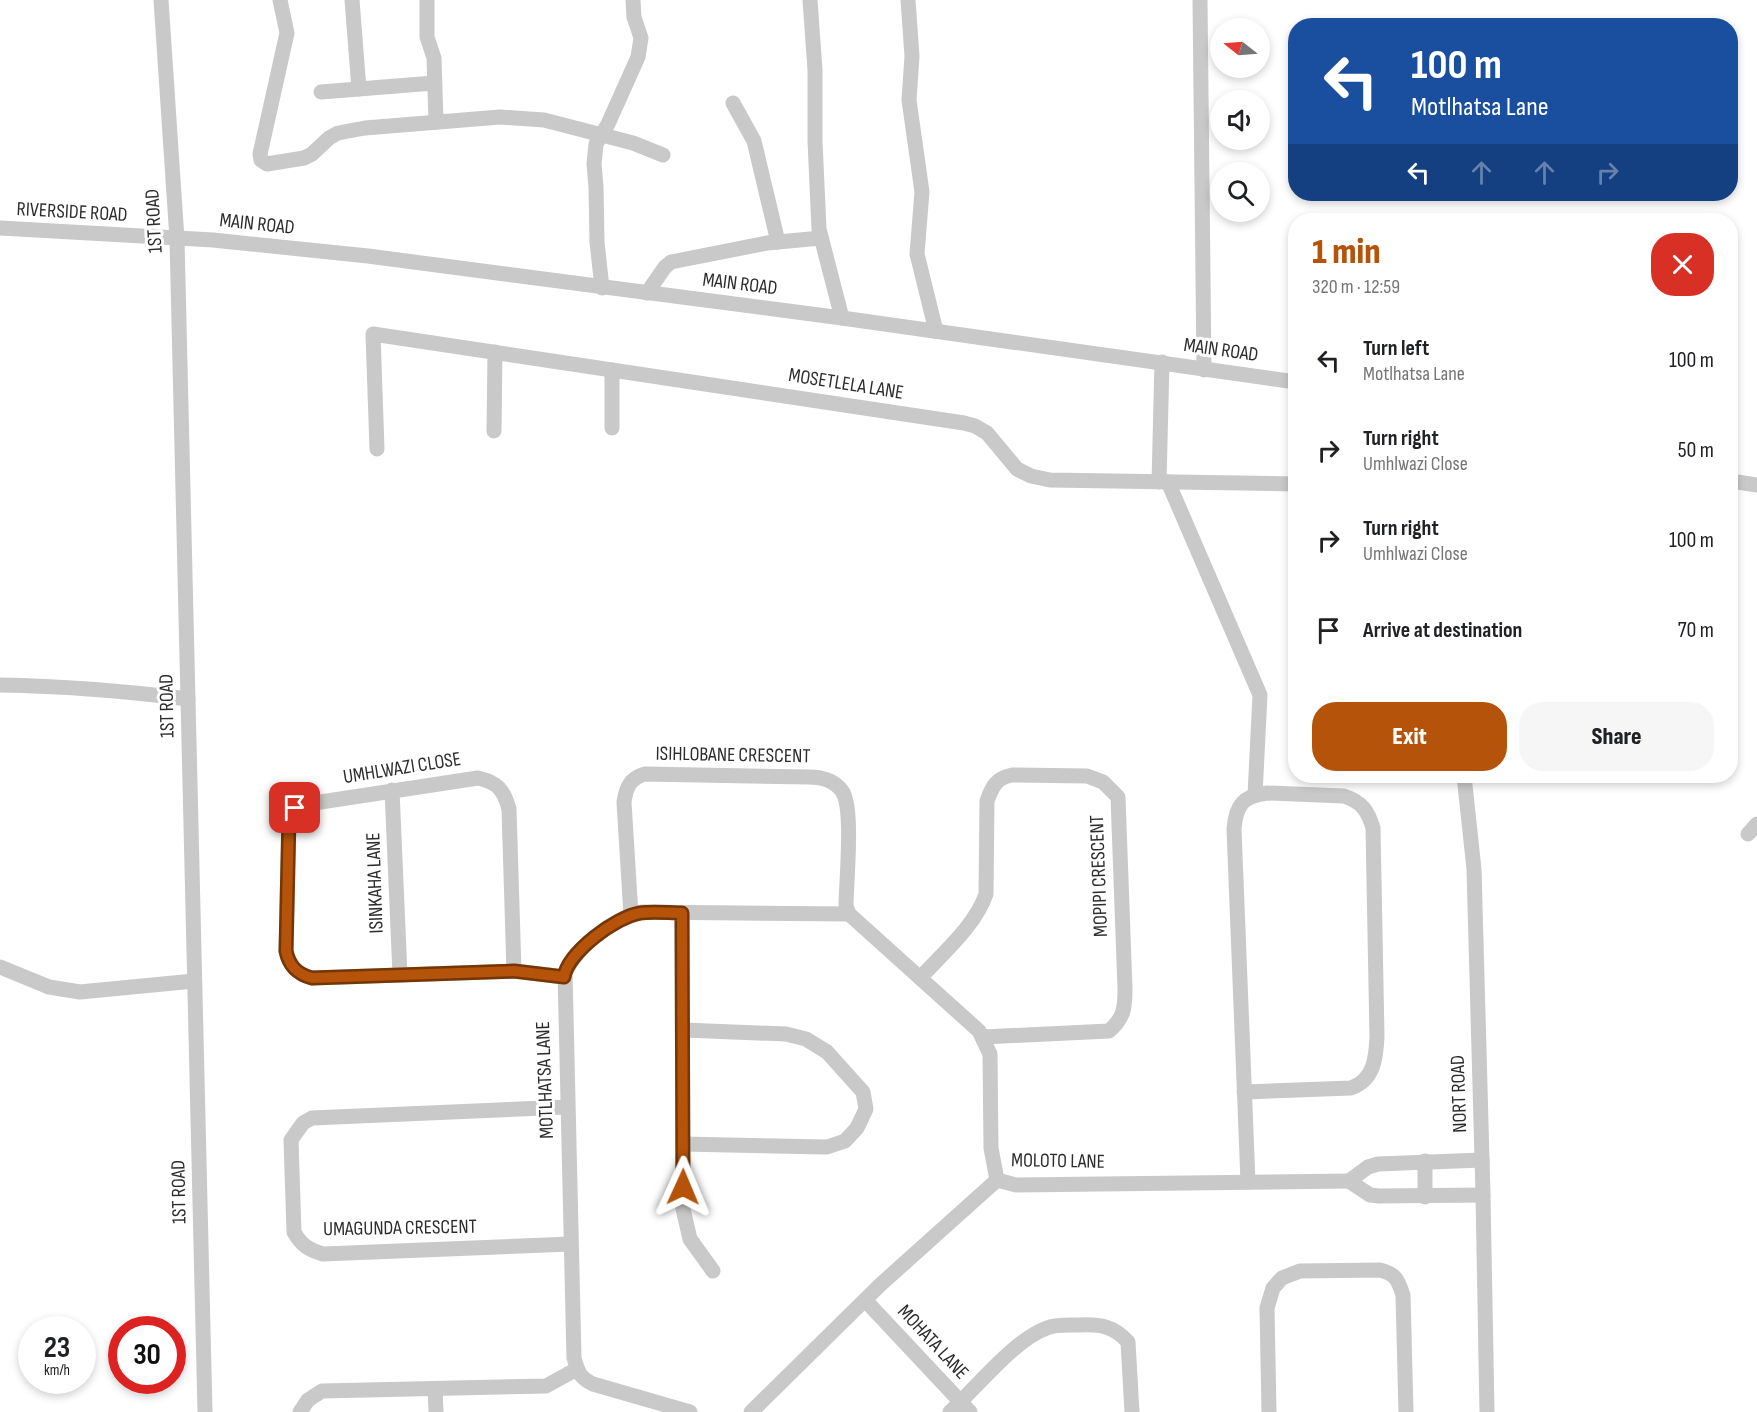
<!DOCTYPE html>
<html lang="en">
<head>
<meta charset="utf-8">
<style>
  body { margin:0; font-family:"Sofia Sans Condensed",sans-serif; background:#f6f6f6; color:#202124; height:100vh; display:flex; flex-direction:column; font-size:22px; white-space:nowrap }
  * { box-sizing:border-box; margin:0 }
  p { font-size:20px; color:#757577 }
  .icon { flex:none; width:33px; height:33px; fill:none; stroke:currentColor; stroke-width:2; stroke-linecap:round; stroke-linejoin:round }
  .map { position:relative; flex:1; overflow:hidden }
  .details { position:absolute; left:1288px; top:213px; width:450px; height:570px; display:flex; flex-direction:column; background:#fff; border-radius:24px; box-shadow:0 3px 9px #0003 }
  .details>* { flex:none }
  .banner { position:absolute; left:1288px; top:18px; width:450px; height:183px; border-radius:24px; box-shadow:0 3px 9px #0003; background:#1a4fa0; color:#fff; overflow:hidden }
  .needle { width:39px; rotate:287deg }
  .buttons { position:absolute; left:1210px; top:18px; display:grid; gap:12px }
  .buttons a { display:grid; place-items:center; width:60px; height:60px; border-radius:50%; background:#fff; box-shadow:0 3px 9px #0003; font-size:30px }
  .speed { position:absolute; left:18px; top:1316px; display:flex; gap:12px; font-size:30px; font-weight:700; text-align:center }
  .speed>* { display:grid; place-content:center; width:78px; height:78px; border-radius:50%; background:#fff; box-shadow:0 3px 9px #0003; line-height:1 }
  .speed small { font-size:15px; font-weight:400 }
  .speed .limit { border:9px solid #d22; background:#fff; color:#111 }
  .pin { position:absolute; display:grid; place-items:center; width:51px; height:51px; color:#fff; margin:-26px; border-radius:12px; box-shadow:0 3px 9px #0006 }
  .me { position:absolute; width:66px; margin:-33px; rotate:1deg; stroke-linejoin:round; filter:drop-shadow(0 0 4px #0008) }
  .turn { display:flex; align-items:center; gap:21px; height:126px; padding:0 24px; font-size:27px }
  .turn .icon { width:78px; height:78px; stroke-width:2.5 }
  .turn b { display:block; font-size:42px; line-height:51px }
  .lanes { display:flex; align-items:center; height:57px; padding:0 24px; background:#0003; justify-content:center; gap:30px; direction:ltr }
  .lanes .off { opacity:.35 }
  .round { display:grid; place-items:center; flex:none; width:63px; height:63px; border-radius:24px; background:#f6f6f6 }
  .overview { display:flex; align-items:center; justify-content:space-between; height:102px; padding:0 24px }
  h1 { font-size:36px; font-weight:800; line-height:45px; color:#b45309 }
  .primary-button { display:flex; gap:12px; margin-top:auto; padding:12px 24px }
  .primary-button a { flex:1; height:69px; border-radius:24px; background:#b45309; color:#fff; font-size:24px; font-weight:800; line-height:69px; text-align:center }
  .primary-button a+a { background:#f6f6f6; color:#202124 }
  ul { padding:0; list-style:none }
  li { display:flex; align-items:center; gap:18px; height:90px; padding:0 24px }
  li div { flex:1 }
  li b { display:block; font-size:22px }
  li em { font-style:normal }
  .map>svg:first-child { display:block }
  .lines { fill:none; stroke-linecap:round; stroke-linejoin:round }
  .street { stroke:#c9c9c9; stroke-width:15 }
  .route-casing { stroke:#753606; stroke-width:15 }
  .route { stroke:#b45309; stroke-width:10 }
  .labels { text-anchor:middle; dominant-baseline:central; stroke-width:6; stroke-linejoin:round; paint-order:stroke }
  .street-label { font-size:20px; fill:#2c2c2c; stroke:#fff }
</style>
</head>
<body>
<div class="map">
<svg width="1757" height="1412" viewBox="0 0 1757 1412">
  <rect width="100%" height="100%" fill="#fff"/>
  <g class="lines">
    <!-- street -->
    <g class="street">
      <polyline points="161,0 177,239 205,1412"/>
      <polyline points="280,0 287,33 260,154 261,160 267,164 304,158 312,154 329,138 338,133 365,128 500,117 544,120 633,143 663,155"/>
      <polyline points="352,0 359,89"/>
      <polyline points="427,0 427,37 434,58 436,122"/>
      <polyline points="810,0 815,70 815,141 819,229 842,318"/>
      <polyline points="908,0 912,56 909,100 922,192 917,254 936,331"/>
      <polyline points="1200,0 1204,370"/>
      <polyline points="321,92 434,83"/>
      <polyline points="733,103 754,141 778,242"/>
      <polyline points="0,228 213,240 368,256 842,318 1296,382"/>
      <polyline points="602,288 597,242 596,187 594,164 596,144 608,124 638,57 641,38 634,17 633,0"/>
      <polyline points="647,293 665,267 671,262 767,243 821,238"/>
      <polyline points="612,370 612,428"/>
      <polyline points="494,431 495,352"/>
      <polyline points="377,449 373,334 964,423 975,426 987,433 1017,469 1031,476 1050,480 1296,484"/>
      <polyline points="1731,481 1757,485"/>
      <polyline points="1159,482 1162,362"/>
      <polyline points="1168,482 1260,695 1255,795"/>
      <path d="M0,685C63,686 125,691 188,699"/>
      <polyline points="1464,776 1474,869 1483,1195 1487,1412"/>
      <polyline points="392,790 400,975"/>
      <polyline points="1748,834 1757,824"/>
      <polyline points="682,913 683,1209 690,1239 713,1271"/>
      <path d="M631,915L624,802C626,788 630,778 645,774L809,777C821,777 834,780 842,791C854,807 846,883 846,906L849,914L979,1031L990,1054L991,1148L997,1180"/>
      <polyline points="0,967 49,987 80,992 194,981"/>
      <path d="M514,971L509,809C504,790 497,782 478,778L301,805L290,812L289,816L286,951C290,966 297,974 312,978L514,971L564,977"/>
      <path d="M920,978C942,954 976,925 986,894L987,801C992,787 996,778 1012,775L1087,776L1103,782L1118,797L1125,989C1125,1008 1124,1018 1109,1031L983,1037"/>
      <path d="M1244,1092L1351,1088C1374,1080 1376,1058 1377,1037L1373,828C1368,811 1362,802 1344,796L1267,793C1243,796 1236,805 1234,829L1248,1182"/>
      <path d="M567,1107L312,1118L303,1123L291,1140L294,1232C301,1245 309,1250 323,1254L571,1244"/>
      <polyline points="683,1144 827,1147 845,1141 857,1128 866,1109 863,1092 827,1052 806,1039 786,1034 684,1030"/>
      <polyline points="1425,1161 1425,1197"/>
      <polyline points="997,1180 1016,1185 1349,1181"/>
      <polyline points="1349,1181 1370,1195 1379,1196 1483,1195"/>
      <polyline points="1349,1181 1368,1167 1378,1164 1482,1160"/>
      <polyline points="865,1300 970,1412"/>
      <polyline points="435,1389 436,1412"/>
      <polyline points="300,1412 308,1400 322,1391 546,1386 577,1369"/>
      <path d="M690,1412L593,1384C580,1378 578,1372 574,1358L565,972C580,944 611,920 642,912L849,914"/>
      <polyline points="751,1412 880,1285 997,1180"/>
      <path d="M950,1412C976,1388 1015,1339 1047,1328C1056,1324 1069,1325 1079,1325C1100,1324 1114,1326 1128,1342L1132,1412"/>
      <path d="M1269,1412L1267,1308L1273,1288L1282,1278L1300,1271L1380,1270C1396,1274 1398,1280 1403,1295L1406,1412"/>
    </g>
  </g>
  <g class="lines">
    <defs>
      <path id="route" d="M295,808L289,816L286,951C289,966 297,974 312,978L514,971L564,977C568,952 616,917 640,913C653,911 669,913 682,913L683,1187"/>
    </defs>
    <!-- route casing -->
    <use href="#route" class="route-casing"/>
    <!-- route -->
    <use href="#route" class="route"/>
  </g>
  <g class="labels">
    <!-- street labels -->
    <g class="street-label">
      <text transform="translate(72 212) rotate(3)">RIVERSIDE ROAD</text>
      <text transform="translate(154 221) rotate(-93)">1ST ROAD</text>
      <text transform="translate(257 224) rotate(6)">MAIN ROAD</text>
      <text transform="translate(740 284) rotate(7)">MAIN ROAD</text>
      <text transform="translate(1221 350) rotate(8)">MAIN ROAD</text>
      <text transform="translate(846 384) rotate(9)">MOSETLELA LANE</text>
      <text transform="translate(167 706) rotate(-91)">1ST ROAD</text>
      <text transform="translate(733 755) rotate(1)">ISIHLOBANE CRESCENT</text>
      <text transform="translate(402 768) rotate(-9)">UMHLWAZI CLOSE</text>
      <text transform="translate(1099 876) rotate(-92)">MOPIPI CRESCENT</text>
      <text transform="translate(375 883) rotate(-92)">ISINKAHA LANE</text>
      <text transform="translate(545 1080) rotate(-92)">MOTLHATSA LANE</text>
      <text transform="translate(1459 1094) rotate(-92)">NORT ROAD</text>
      <text transform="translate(1058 1161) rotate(1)">MOLOTO LANE</text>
      <text transform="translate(179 1192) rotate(-91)">1ST ROAD</text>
      <text transform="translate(400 1228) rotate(-1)">UMAGUNDA CRESCENT</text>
      <text transform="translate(933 1342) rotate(47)">MOHATA LANE</text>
    </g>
  </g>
</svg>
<div class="buttons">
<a><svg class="needle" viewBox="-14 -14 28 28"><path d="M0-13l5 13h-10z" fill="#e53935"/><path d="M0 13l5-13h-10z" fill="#757577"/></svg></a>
<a><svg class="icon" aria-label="sound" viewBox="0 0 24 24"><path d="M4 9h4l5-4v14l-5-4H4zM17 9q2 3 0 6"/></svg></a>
<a><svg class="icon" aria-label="search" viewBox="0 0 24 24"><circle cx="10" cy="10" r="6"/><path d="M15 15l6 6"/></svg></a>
</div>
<div class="speed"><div>23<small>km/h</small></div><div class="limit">30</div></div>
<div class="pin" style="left:295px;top:808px;background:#d93025"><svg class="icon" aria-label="arrive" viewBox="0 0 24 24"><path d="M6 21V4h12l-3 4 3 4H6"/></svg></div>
<svg class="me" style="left:683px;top:1187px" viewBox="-20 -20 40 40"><path d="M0-17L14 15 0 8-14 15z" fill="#b45309" stroke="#fff" stroke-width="4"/></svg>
<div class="banner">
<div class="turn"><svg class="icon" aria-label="left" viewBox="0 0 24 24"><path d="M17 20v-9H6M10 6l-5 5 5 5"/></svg><div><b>100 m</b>Motlhatsa Lane</div></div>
<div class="lanes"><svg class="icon" aria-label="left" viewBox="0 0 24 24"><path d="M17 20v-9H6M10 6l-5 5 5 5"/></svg><svg class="icon off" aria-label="ahead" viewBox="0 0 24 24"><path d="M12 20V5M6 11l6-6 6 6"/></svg><svg class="icon off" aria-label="ahead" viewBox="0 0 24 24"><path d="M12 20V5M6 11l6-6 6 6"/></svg><svg class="icon off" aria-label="right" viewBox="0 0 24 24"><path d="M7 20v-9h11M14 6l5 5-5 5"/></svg></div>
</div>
<section class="details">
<div class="overview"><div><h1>1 min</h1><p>320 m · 12:59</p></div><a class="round" style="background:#d93025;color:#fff"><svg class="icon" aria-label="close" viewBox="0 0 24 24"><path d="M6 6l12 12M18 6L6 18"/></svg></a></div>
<ul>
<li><svg class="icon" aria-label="left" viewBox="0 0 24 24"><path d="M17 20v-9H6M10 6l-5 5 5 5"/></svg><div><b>Turn left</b><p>Motlhatsa Lane</p></div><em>100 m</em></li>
<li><svg class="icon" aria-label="right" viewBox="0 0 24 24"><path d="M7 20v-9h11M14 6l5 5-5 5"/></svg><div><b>Turn right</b><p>Umhlwazi Close</p></div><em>50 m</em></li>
<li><svg class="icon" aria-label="right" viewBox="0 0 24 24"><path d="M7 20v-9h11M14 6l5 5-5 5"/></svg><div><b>Turn right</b><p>Umhlwazi Close</p></div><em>100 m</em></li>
<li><svg class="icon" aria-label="arrive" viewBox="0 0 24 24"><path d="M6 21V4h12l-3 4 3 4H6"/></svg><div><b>Arrive at destination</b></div><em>70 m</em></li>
</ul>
<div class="primary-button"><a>Exit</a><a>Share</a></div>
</section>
</div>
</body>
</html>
